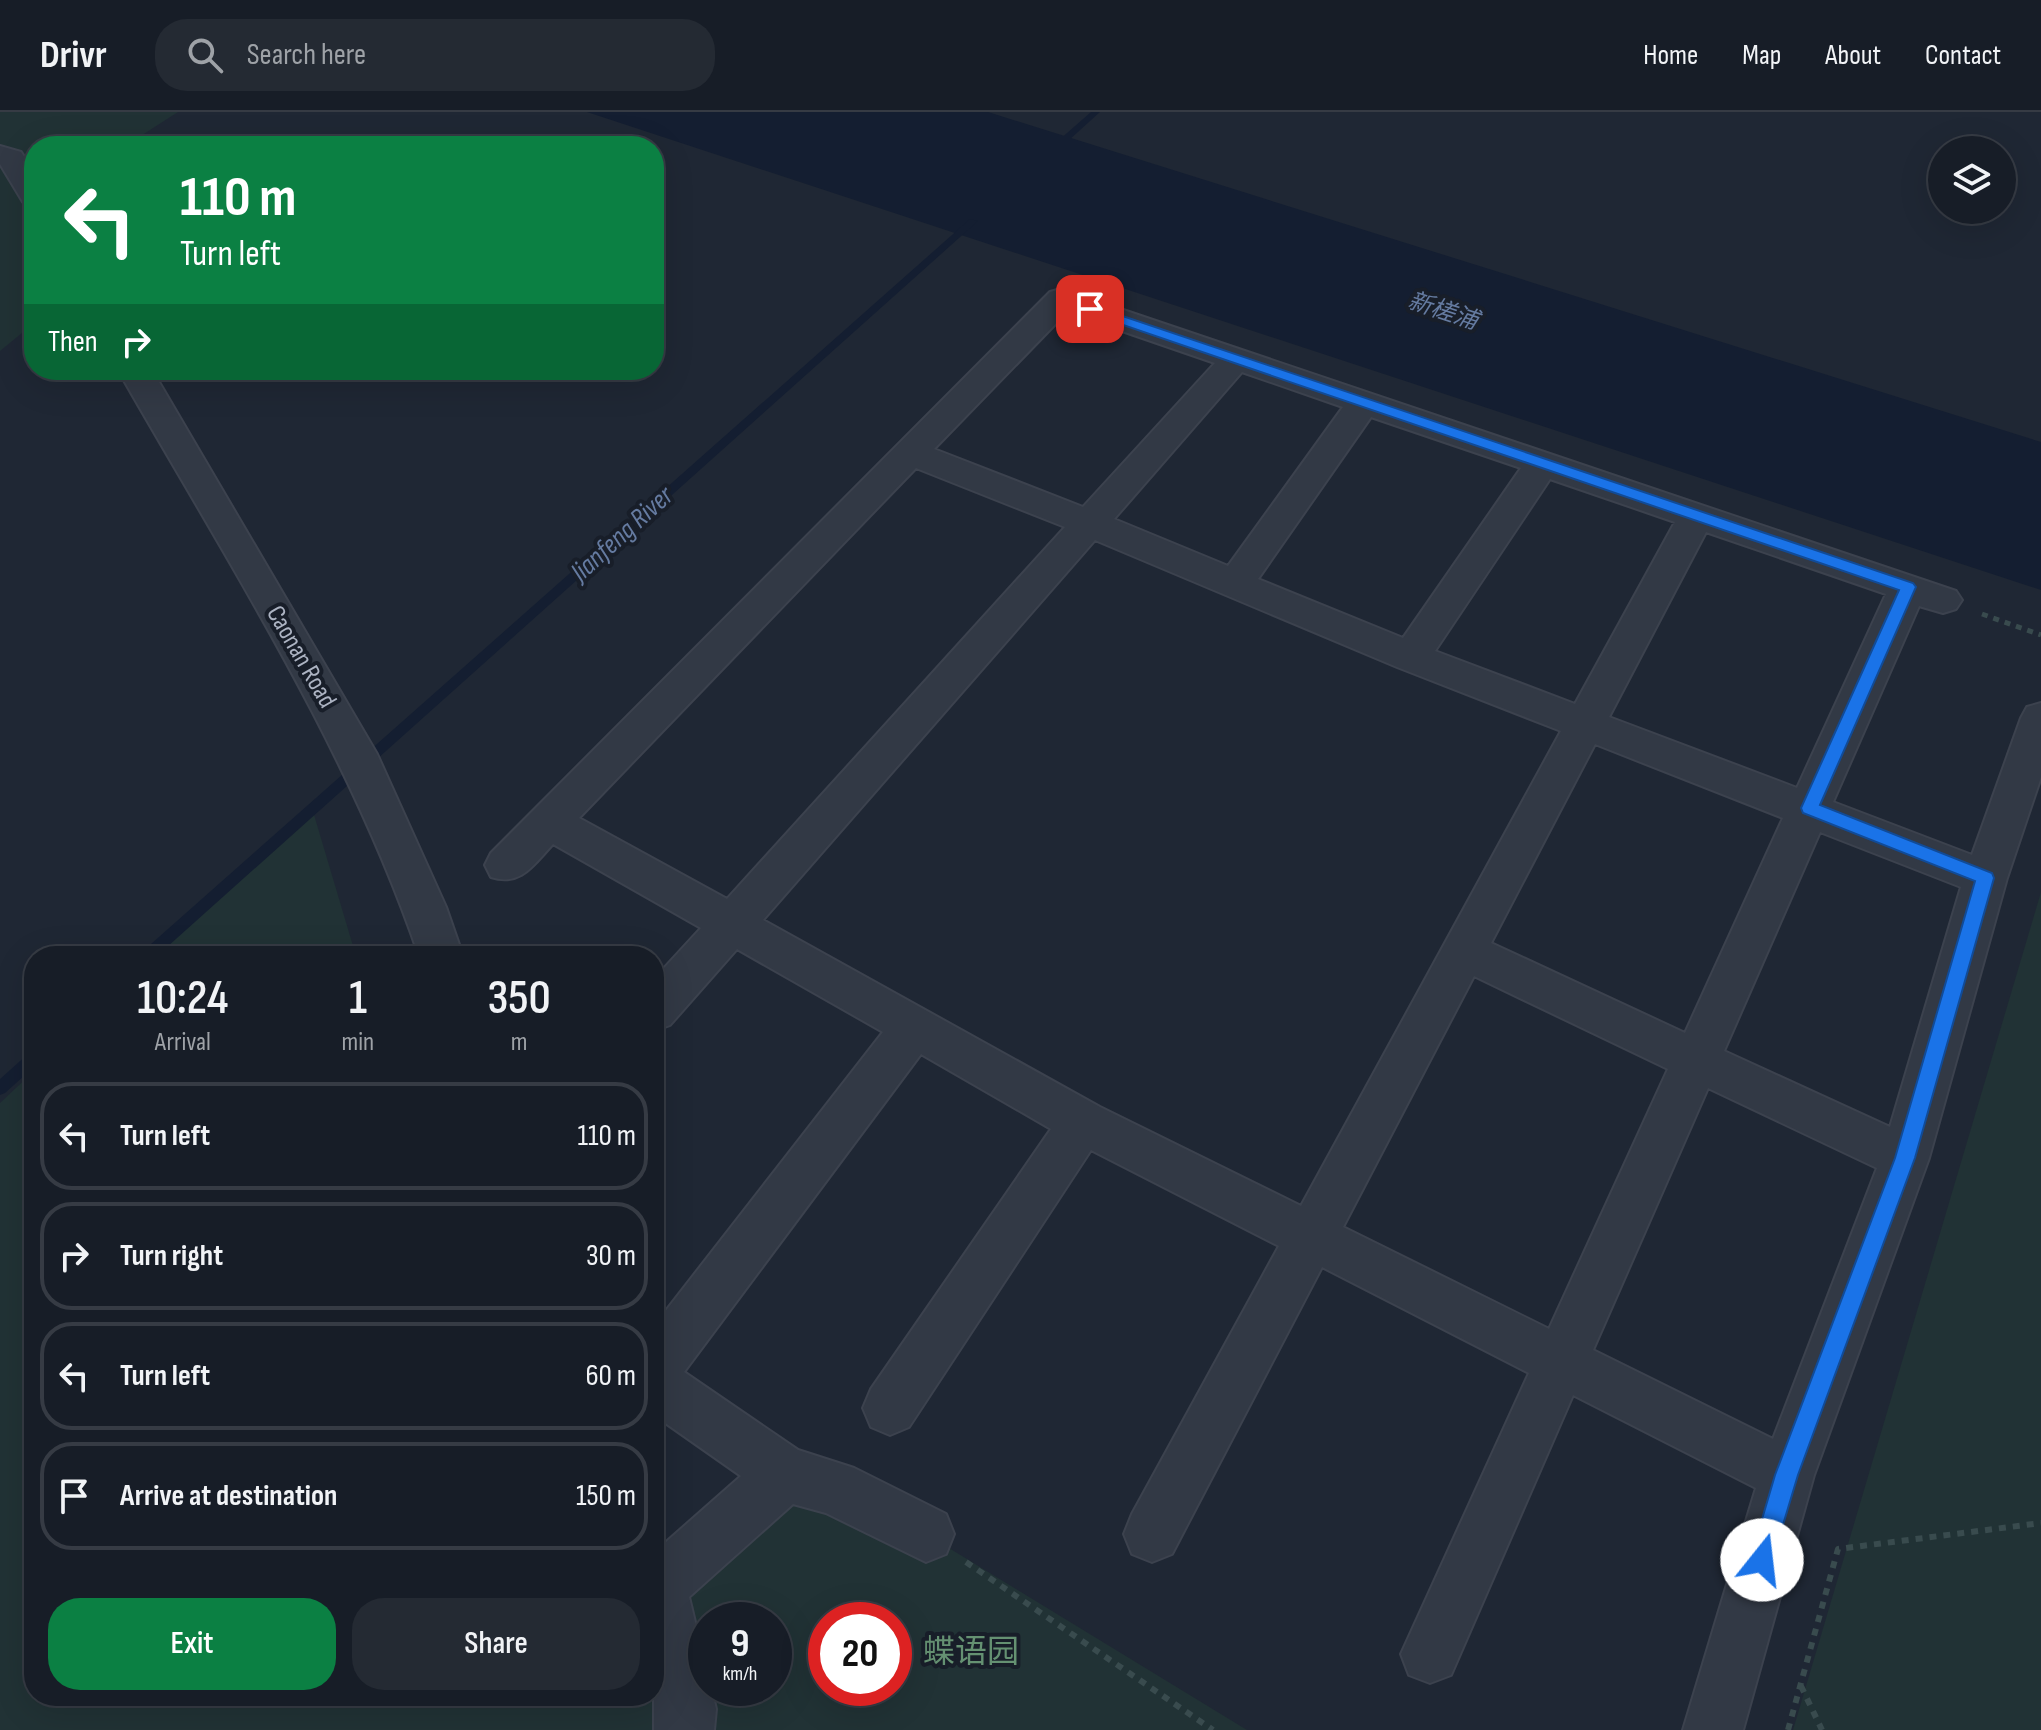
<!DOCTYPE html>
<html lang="en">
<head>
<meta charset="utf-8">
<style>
  body { margin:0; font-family:"Sofia Sans Condensed","Noto Sans SC",sans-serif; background:#242a33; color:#f1f3f6; height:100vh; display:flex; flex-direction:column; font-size:30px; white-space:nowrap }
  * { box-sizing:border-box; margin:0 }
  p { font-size:26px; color:#9ea2a7 }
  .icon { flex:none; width:44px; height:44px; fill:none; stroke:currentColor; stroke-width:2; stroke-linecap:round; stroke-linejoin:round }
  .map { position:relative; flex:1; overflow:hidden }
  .side { position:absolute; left:24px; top:834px; width:640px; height:760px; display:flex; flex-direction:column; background:#171d27; border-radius:32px; box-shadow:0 8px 32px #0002,0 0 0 2px #363b44 }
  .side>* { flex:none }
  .hud { position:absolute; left:24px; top:24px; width:640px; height:244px; border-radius:32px; box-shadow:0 8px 32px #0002,0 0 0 2px #363b44; background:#0b8043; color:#fff; overflow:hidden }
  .tools { position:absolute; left:1928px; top:24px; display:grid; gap:16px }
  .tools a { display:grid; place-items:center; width:88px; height:88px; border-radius:50%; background:#171d27; box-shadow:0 8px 32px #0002,0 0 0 2px #363b44; font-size:40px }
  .speed { position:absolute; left:688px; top:1490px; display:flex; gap:16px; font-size:40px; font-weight:700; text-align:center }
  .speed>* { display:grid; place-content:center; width:104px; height:104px; border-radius:50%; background:#171d27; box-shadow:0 8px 32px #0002,0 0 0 2px #363b44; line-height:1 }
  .speed small { font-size:20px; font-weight:400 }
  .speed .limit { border:12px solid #d22; background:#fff; color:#111 }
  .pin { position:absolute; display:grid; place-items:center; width:68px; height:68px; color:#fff; margin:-34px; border-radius:16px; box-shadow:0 4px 12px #0006 }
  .me { position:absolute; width:88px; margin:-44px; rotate:16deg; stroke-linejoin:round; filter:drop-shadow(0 0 6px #0008) }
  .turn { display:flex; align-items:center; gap:28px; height:168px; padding:0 24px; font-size:36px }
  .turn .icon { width:104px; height:104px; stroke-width:2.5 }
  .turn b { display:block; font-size:56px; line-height:68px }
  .then { display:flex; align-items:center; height:76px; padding:0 24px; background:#0003; gap:16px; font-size:30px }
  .eta { display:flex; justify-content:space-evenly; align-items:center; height:136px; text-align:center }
  .eta b { font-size:48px; font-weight:600; line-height:56px }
  .button { display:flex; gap:16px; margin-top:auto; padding:16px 24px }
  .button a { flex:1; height:92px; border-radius:32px; background:#0b8043; color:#fff; font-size:32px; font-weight:600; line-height:92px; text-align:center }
  .button a+a { background:#242a33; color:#f1f3f6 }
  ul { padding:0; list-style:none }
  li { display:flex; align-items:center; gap:24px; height:108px; margin:0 16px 12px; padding:0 8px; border:4px solid #363b44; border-radius:32px }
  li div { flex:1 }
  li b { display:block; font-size:30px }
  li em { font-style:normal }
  header { display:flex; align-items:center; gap:48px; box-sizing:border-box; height:112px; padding:0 40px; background:#171d27; border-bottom:2px solid #363b44 }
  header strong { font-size:38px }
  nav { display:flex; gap:44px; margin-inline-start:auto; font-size:28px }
  .search { width:560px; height:72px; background:#242a33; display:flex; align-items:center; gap:20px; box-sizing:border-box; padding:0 28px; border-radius:32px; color:#9ea2a7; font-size:30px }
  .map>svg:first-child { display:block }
  .green { fill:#213235; fill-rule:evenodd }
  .water { fill:#141e31 }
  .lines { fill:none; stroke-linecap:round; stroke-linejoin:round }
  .stream { fill:#141e31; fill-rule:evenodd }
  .minor-casing { stroke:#3c424e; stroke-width:4 }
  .path-far1 { stroke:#394b4e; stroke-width:5; stroke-dasharray:6 6; stroke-linecap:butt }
  .path { stroke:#394b4e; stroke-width:6; stroke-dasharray:7 7; stroke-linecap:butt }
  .minor { fill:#323945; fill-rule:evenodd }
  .route { fill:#1a73e8; stroke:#114b97; stroke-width:2 }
  .labels { text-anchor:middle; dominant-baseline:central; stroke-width:8; stroke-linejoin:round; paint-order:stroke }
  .far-water-label { font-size:24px; font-style:italic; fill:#657ba1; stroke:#181e29 }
  .street-label { font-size:26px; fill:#acb3c2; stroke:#181e29 }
  .water-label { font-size:28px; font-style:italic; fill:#657ba1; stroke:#181e29 }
  .near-park-label { font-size:32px; fill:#659172; stroke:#181e29 }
</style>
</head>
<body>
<header>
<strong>Drivr</strong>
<div class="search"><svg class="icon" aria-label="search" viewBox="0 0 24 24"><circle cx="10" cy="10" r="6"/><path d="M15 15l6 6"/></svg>Search here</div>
<nav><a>Home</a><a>Map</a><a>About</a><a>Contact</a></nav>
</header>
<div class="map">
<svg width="2041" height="1618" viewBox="0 0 2041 1618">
  <rect width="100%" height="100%" fill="#1f2734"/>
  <!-- green -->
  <g class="green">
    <polygon points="0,0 178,0 125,34 34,34 34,211 0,239"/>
    <polygon points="312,696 356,844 156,844"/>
    <polygon points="2041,780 2041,1618 1793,1618"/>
    <path d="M34,959V1584H654V1489L816,1371L926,1422L1247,1618H0V991ZM706,1508H774V1576H706ZM826,1508H894V1576H826Z"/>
  </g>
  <!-- water -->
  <polygon class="water" points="587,0 988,0 2041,330 2041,478"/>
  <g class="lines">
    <!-- stream -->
    <g class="stream">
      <polygon points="1091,0 1100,0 1057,39 1051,39 1051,35"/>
      <polygon points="970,107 978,109 157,844 140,844 142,840"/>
      <polygon points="34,939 34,955 5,981 0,983 0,967 29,941"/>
    </g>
    <defs>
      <g id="minor">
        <polygon points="0,34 21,40 34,60 34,93 23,90 0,52"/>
        <path d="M1061,177L1956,479L1962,488L1956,497L1943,501L1919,494L1833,690L1972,743L2021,606L2027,595L2041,591V665L2007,766L1929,1046L1814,1363L1743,1618H1683L1756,1376L1573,1283L1451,1563L1430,1571L1409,1563L1401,1542L1529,1261L1322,1155L1172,1442L1152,1450L1132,1442L1124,1422L1132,1402L1279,1134L1091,1038L909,1315L890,1323L871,1315L863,1296L871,1277L1051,1017L921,942L684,1260L798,1338L854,1356L946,1402L954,1422L946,1442L926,1450L826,1401L793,1392L689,1485L706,1556V1576H711L716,1597L714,1618H654V1427L665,1431L741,1364L654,1303V1214L883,920L737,837L670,913L654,919V867L701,816L553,732C534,752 521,775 491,765L485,753L491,741L1050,180ZM1067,200L1215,251L1083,395L934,337ZM1242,260L1343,295L1228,454L1114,407ZM1371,305L1521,356L1403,526L1258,467ZM916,356L1065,415L727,787L579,706ZM1550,367L1675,410L1575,592L1435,539ZM1706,420L1886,482L1797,676L1609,605ZM1095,428L1397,555L1561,619L1301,1094L1100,995L763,808ZM1595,632L1783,706L1685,921L1491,831ZM1820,720L1961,775L1890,1015L1724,939ZM1474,864L1668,957L1549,1217L1343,1115ZM1708,976L1877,1056L1773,1327L1593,1238Z"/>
        <path d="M118,258H152L377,642L446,795L463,844H419C348,635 227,449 118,258Z"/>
      </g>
    </defs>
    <!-- minor casing -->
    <use href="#minor" class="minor-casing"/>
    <!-- path-far1 -->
    <polyline class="path-far1" points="1982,502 2041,523"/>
    <!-- path -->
    <g class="path">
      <polyline points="966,1450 1213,1618"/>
      <polyline points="1801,1574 1822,1618"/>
      <polyline points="1788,1618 1838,1437 2041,1411"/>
    </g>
    <!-- minor -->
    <use href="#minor" class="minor"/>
  </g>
  <!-- route -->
  <polygon class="route" points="1090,193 1913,471 1916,475 1820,693 1992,761 1994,766 1915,1046 1798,1363 1770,1456 1762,1459 1754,1456 1750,1448 1775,1363 1895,1046 1975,769 1803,701 1801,696 1899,478 1085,200 1083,197"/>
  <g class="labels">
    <!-- far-water labels -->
    <g class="far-water-label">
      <text transform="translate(1443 199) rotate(18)">新槎浦</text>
    </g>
    <!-- street labels -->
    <g class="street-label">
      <text transform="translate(301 545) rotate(60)">Caonan Road</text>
    </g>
    <!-- water labels -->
    <g class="water-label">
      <text transform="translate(622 422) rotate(-42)">Jianfeng River</text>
    </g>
    <!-- near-park labels -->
    <g class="near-park-label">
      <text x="971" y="1540">蝶语园</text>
    </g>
  </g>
</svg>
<div class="tools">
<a><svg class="icon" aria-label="layers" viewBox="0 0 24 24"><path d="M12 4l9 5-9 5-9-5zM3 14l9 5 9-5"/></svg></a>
</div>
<div class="speed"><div>9<small>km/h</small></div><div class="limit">20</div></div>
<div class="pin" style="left:1090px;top:197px;background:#d93025"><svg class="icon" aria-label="arrive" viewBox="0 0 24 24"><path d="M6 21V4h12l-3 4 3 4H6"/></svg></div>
<svg class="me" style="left:1762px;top:1448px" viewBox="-20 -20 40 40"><circle r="19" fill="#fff"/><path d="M0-13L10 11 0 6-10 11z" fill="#1a73e8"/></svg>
<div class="hud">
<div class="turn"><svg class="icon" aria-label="left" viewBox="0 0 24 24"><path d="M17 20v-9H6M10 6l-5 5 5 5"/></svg><div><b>110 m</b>Turn left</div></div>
<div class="then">Then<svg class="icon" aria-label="right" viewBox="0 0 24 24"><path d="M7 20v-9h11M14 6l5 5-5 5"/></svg></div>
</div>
<section class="side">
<div class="eta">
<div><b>10:24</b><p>Arrival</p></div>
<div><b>1</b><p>min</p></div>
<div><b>350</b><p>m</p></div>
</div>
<ul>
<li><svg class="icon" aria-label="left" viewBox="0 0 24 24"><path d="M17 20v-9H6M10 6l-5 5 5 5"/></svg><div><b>Turn left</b></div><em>110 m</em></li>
<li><svg class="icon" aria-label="right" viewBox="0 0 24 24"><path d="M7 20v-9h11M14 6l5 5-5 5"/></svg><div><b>Turn right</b></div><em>30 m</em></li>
<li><svg class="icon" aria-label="left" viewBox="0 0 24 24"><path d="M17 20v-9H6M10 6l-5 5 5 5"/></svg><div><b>Turn left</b></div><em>60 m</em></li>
<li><svg class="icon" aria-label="arrive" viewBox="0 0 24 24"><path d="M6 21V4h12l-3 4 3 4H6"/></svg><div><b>Arrive at destination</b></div><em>150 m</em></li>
</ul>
<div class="button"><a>Exit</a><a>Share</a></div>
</section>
</div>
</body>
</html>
